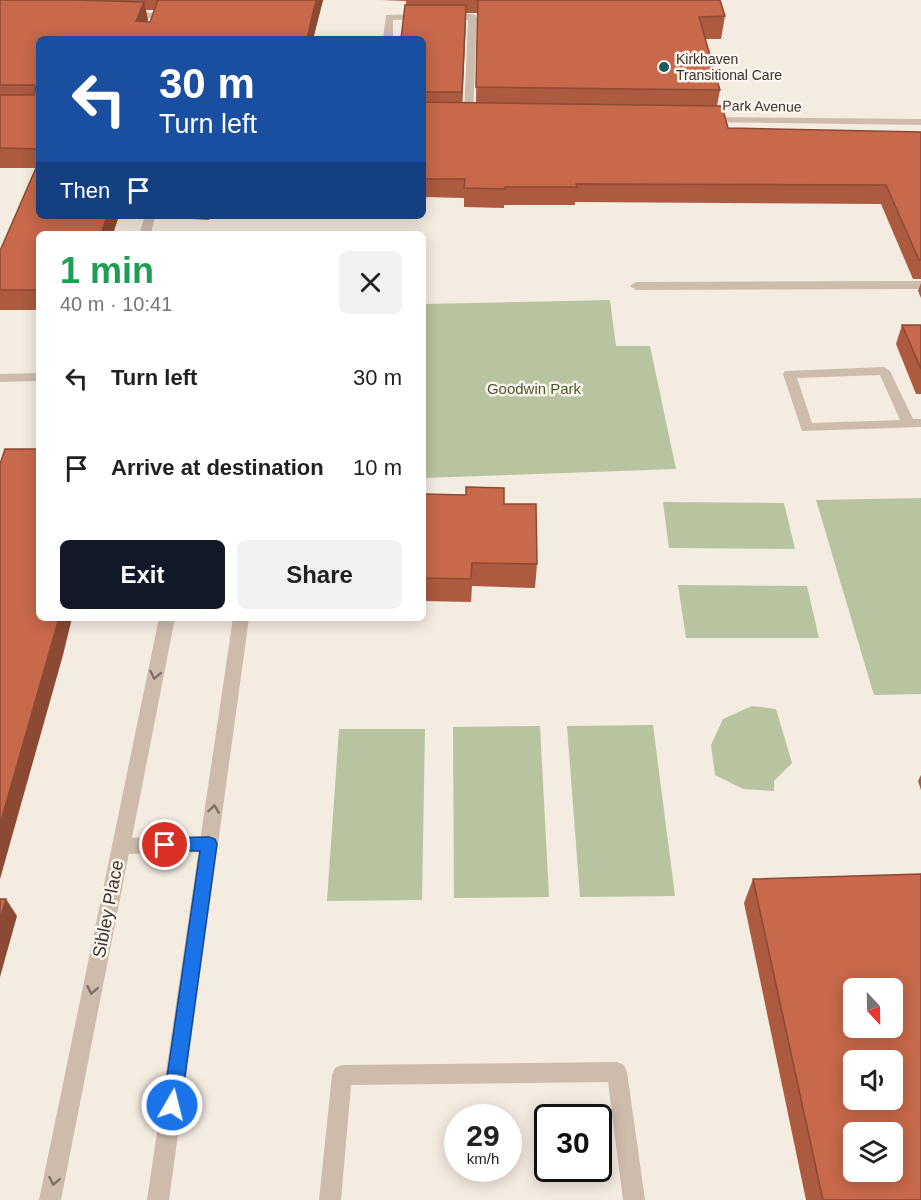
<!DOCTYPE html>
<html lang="en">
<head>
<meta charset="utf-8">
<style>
  body { margin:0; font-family:Helvetica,sans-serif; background:#f2f2f2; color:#202124; height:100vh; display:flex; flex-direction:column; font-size:22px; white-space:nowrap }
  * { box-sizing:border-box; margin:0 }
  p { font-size:20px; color:#757577 }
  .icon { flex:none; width:33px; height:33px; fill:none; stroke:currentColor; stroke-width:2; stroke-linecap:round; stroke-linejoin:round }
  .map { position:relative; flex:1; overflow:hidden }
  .sheet { position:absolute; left:36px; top:231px; width:390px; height:390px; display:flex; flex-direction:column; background:#fff; border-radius:9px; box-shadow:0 3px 15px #0003 }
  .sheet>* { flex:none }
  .guide { position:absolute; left:36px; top:36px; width:390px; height:183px; border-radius:9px; box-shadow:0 3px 15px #0003; background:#1a4fa0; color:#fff; overflow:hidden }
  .needle { width:39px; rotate:158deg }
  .fabs { position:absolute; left:843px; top:978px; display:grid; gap:12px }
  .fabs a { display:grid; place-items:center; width:60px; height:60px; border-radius:9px; background:#fff; box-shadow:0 3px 15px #0003; font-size:30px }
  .speed { position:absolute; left:444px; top:1104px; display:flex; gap:12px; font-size:30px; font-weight:700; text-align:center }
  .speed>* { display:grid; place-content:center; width:78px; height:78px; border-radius:50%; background:#fff; box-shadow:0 3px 15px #0003; line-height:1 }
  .speed small { font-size:15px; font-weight:400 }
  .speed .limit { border:3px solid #111; border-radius:9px; background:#fff; color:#111 }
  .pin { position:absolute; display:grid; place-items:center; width:51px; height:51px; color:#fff; margin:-26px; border:3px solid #fff; border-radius:50%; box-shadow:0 2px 6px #0007 }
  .me { position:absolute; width:66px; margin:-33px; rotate:8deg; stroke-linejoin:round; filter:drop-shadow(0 0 4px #0008) }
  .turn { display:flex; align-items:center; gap:21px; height:126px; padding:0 24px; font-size:27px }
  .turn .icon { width:78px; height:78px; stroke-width:2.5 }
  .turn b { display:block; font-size:42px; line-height:51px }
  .then { display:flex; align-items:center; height:57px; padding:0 24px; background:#0003; gap:12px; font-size:22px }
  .round { display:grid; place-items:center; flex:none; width:63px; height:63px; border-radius:9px; background:#f2f2f2 }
  .head { display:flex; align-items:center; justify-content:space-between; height:102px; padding:0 24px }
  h1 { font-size:36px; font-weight:600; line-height:45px; color:#1e9e55 }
  .primary-button { display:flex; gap:12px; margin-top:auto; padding:12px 24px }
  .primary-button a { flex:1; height:69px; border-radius:9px; background:#111827; color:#fff; font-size:24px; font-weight:600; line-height:69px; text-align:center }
  .primary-button a+a { background:#f2f2f2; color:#202124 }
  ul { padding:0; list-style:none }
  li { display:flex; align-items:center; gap:18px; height:90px; padding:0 24px }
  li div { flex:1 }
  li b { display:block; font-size:22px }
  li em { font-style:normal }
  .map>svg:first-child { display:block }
  .green { fill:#b8c4a0 }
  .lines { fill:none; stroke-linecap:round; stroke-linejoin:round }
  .service { fill:#cdbbac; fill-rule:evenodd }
  .minor { fill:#cdbbac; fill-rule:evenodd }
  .tertiary { fill:#cdbbac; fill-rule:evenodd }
  .wall { fill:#ac5a40; fill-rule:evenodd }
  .shaded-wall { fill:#8c4a34 }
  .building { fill:#c8694b; stroke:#8c4a34; stroke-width:1.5; fill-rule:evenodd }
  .oneway { stroke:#7d6f65 }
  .route { fill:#1a73e8; stroke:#114b97; stroke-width:1.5 }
  .poi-dot { fill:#1f5a5e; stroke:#fbf5ee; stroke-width:2 }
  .labels { text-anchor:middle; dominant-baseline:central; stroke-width:5; stroke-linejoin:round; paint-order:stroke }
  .far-poi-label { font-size:14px; fill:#3b302b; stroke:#fbf5ee; text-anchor:start }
  .far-street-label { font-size:14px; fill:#3b302b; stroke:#fbf5ee }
  .park-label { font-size:15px; fill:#4a5a2e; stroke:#fbf5ee }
  .near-street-label { font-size:18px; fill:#3b302b; stroke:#fbf5ee }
</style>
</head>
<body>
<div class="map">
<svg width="921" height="1200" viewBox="0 0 921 1200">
  <rect width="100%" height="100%" fill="#f4ebe1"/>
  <!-- green -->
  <g class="green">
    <polygon points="610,300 616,346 650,346 676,469 423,478 423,304"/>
    <polygon points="921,498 921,694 874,695 816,500"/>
    <polygon points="663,502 784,503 795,549 669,548"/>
    <polygon points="678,585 807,586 819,638 686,638"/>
    <polygon points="752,706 776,709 792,763 774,781 774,791 743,789 715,775 711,745 723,719"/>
    <polygon points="653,725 675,896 580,897 567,726"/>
    <polygon points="540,726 549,897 454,898 453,727"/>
    <polygon points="339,729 425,729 422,900 327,901"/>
  </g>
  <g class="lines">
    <!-- service -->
    <g class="service">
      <polygon points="127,12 159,13 152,39 142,39 151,18 124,17 124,13"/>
      <polygon points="421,14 424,15 424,19 393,20 393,39 383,39 386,15"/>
      <polygon points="445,14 473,14 477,17 473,117 464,115 468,20 442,19 442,15"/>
      <polygon points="145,216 155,216 151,234 139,234"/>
      <polygon points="921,281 921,289 636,290 630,286 636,282"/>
      <path d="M884,367L890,371L913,419H921V427L802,431L783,374L785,371ZM880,375L900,420L812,423L797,378Z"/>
      <polygon points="39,373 39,381 0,382 0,374"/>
      <polygon points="209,836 215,838 218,844 215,850 209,852 121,854 115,852 112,846 115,840 121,838"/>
      <polygon points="617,1062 624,1065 627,1072 645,1200 623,1200 608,1082 351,1085 341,1200 319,1200 332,1075 335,1068 342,1065"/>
    </g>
    <!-- minor -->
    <g class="minor">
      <polygon points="159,618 175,618 61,1200 39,1200"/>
      <polygon points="233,618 249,618 169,1200 147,1200"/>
    </g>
    <!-- tertiary -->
    <polygon class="tertiary" points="701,117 921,119 921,125 705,122 700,119"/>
  </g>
  <!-- wall -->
  <g class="wall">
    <path d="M0,0H323L313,39H39V310H0V251L36,168H0ZM146,10H154L150,22H147L148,20Z"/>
    <path d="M381,0H720L725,16L721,39H705L720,90L717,106L728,128L921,132V279H913L881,204L575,202V205H504V208L464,207V198L423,197V39L406,5V1ZM466,13H477L476,103H462Z"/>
    <polygon points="156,216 210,216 209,220 157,217"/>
    <polygon points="921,283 921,298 918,291"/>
    <polygon points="902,325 921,325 921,394 916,394 896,344"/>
    <polygon points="423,494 504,504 537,564 535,588 472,586 471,602 423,601"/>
    <polygon points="921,775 921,790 918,781"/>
    <polygon points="753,879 921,1200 806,1200 744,903"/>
  </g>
  <!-- shaded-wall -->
  <g class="shaded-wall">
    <polygon points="316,0 323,0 313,39 307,39"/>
    <polygon points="144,2 148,20 140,39 136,21"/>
    <polygon points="466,5 466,22 462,110 462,92"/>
    <polygon points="107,216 119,216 113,234 101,234"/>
    <polygon points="59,618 72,618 63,655 0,879 0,824"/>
    <polygon points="6,899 17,916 0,977 0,920"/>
  </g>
  <!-- building -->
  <g class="building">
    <polygon points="0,0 75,0 144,2 136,21 150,22 158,0 316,0 307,39 39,39 39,149 0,148 0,95 34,95 36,87 34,85 0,85"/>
    <polygon points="478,0 720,0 725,16 699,17 720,90 476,87"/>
    <polygon points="405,5 466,5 462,92 423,92 423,39 401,39"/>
    <polygon points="423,102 722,106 728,128 921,132 921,260 919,260 886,185 576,184 577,187 505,187 505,189 464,188 465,179 423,179"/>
    <polygon points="39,161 39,216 107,216 101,234 39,234 39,290 0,290 0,251"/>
    <polygon points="902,325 921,325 921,369"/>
    <polygon points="5,449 39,449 39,618 59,618 0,824 0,464"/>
    <polygon points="466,487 504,488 504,504 536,504 537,564 472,563 471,579 423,578 423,494 466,495"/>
    <path d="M921,874V1200H823L753,879ZM854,988H892V1028H854ZM854,1060H892V1100H854ZM854,1132H892V1172H854Z"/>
    <polygon points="0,899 6,899 0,920"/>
  </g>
  <!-- one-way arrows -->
  <defs><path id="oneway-chevron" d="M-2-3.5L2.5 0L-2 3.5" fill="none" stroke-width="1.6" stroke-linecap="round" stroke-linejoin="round" transform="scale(1.5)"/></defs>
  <g class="oneway">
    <use href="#oneway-chevron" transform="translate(155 675) rotate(101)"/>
    <use href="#oneway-chevron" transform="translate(214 809) rotate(-82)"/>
    <use href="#oneway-chevron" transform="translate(92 990) rotate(101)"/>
    <use href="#oneway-chevron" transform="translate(54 1181) rotate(101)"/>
  </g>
  <!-- route -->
  <polygon class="route" points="209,837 215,839 217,844 181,1105 178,1112 172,1114 165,1112 163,1105 200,851 159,850 157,845 159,840 165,838"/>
  <!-- markers -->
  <circle class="poi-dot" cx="664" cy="67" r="6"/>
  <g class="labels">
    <!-- far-poi labels -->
    <g class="far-poi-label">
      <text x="676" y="59">Kirkhaven<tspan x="676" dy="16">Transitional Care</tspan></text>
    </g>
    <!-- far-street labels -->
    <g class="far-street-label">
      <text transform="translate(762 106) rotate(1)">Park Avenue</text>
    </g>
    <!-- park labels -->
    <g class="park-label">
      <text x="534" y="388">Goodwin Park</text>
    </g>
    <!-- near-street labels -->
    <g class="near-street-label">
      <text transform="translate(108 909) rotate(-79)">Sibley Place</text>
    </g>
  </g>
</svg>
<div class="fabs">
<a><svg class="needle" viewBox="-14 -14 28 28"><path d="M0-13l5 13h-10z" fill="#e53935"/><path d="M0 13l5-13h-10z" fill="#757577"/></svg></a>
<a><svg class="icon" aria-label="sound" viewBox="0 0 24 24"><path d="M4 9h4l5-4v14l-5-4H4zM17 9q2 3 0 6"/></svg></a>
<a><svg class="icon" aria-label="layers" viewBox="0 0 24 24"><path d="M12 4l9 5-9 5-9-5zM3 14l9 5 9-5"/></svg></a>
</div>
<div class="speed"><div>29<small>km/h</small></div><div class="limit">30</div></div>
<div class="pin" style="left:165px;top:845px;background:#d93025"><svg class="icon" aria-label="arrive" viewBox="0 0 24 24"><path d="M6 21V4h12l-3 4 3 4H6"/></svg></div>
<svg class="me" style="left:172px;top:1105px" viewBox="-20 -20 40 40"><circle r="17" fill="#1a73e8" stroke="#fff" stroke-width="3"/><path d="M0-11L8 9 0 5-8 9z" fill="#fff"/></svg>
<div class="guide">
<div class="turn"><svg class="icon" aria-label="left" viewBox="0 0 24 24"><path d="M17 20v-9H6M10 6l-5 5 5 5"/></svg><div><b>30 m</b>Turn left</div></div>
<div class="then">Then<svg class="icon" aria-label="arrive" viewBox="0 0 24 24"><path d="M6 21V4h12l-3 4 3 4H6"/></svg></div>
</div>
<section class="sheet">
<div class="head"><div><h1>1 min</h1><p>40 m · 10:41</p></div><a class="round"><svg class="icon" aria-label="close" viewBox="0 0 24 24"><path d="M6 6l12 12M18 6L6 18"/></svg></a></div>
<ul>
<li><svg class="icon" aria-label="left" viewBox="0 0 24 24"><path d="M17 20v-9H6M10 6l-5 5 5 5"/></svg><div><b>Turn left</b></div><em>30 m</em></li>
<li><svg class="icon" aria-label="arrive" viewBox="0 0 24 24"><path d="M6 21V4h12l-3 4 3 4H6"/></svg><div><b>Arrive at destination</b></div><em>10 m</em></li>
</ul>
<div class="primary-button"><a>Exit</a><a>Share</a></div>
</section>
</div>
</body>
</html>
